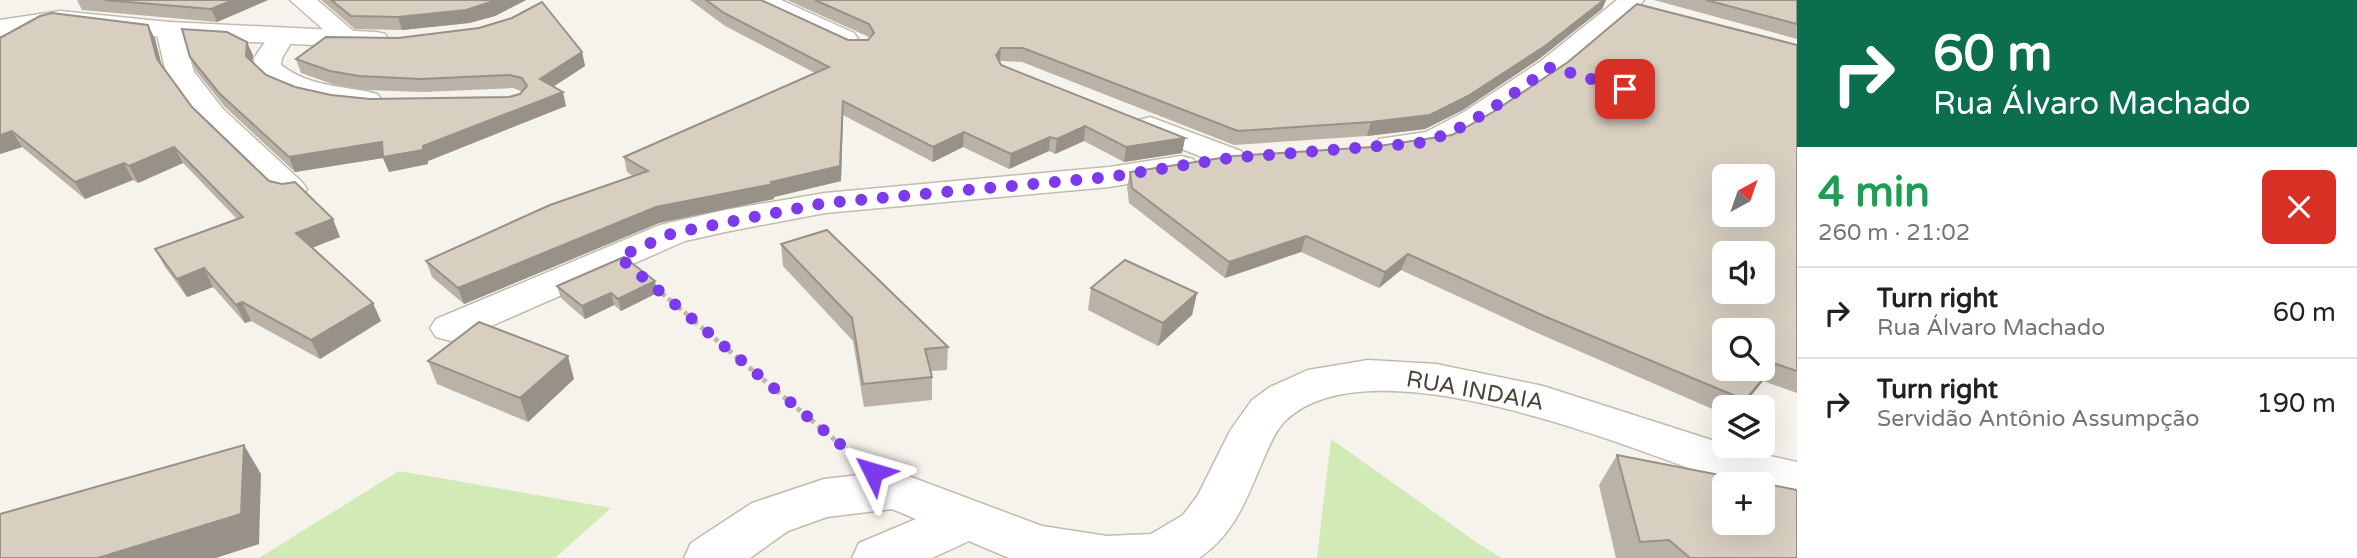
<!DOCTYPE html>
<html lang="en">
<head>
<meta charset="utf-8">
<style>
  body { margin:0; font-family:"Varela Round",sans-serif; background:#f2f2f2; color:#222; height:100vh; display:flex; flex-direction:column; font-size:26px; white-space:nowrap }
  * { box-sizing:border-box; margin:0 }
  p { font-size:23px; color:#767676 }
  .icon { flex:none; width:38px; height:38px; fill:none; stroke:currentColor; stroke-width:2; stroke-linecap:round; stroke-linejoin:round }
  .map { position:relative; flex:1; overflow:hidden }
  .details { display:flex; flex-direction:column; background:#fff; width:560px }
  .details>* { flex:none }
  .top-card { background:#0b6e4f; color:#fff; overflow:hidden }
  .needle { width:46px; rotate:40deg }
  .controls { position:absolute; left:1712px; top:164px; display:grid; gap:14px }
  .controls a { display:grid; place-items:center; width:63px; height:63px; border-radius:10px; background:#fff; box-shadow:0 7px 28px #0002; font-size:35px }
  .pin { position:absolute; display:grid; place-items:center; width:60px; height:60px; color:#fff; margin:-30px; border-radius:14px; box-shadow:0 4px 10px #0006 }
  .me { position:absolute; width:77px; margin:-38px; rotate:310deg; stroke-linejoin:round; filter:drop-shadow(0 0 5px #0008) }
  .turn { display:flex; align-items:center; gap:24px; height:147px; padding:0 21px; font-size:32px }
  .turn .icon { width:91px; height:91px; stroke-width:2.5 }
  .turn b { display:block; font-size:49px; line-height:60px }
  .round { display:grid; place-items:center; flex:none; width:74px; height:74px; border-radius:10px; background:#f2f2f2 }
  .head { display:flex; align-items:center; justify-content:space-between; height:119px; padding:0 21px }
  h1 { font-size:42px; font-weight:700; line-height:52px; color:#1e9e55 }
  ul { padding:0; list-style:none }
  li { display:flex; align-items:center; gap:21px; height:91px; padding:0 21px; border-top:2px solid #e0e0e0 }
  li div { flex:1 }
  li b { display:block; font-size:26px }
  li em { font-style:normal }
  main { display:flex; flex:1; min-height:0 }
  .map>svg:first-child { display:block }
  .green { fill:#d2eab5 }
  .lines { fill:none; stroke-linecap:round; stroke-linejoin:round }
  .minor-casing { stroke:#c2bbae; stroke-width:3 }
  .tertiary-casing { stroke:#c2bbae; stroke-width:3 }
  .path-far1 { stroke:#c4b79f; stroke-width:4.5; stroke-dasharray:3.5 3.5; stroke-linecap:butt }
  .path { stroke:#c4b79f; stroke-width:5; stroke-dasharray:4.5 4.5; stroke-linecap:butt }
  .minor { fill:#fff; fill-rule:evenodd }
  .tertiary { fill:#fff; fill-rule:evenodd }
  .wall { fill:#bab2a6 }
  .shaded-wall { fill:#979187 }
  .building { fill:#d8cfc1; stroke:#979187; stroke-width:2; fill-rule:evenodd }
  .route { stroke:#7c3aed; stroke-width:12; stroke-dasharray:0 21.6 }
  .labels { text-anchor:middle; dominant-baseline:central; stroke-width:5; stroke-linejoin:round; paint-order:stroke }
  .near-street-label { font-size:23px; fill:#4b4439; stroke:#fff }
</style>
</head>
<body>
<main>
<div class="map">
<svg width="1797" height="558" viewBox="0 0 1797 558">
  <rect width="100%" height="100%" fill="#f6f3ec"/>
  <!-- green -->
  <g class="green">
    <polygon points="1331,439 1479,544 1502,558 1317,558"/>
    <polygon points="399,471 611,508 555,558 259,558"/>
  </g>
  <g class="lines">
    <defs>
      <g id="minor">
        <polygon points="290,0 317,0 364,40 360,46 351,48 342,46"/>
        <polygon points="749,0 781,0 854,33 858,39 854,45 845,47 836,45 752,5"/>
        <path d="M1617,0H1644C1634,14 1617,25 1604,36C1557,76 1505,119 1447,146C1429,154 1398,157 1379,153L1374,146L1379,139L1426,132L1464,112L1541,61Z"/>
        <polygon points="169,22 178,25 182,30 194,72 223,109 302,182 307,189 302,196 290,199 278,196 201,121 170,79 166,73 156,30 160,25"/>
        <path d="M281,30L290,32L294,38L282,58L281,65C311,88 343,85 377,94L382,100L377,106C345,114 273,96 253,68L254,58L272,32Z"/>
        <polygon points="1150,117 1241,151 1246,158 1241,165 1230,168 1139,132 1135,126 1139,120"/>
        <polygon points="1181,156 1193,159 1197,166 1193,173 1109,187 825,213 725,232 685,241 466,337 451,341 436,337 430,328 436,319 660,225 725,210 825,193 1109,167"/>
        <path d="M1368,360L1436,364L1543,386L1724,444V446L1797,462V500L1762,492V485H1736C1637,451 1372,337 1285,421C1276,430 1269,446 1264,458C1247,497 1236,533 1199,558H1009L969,541L932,558H852L859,543L916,519L892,509L827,517L788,531L750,558H684L691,543L752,503L824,479L895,471L1042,526L1107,536L1151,534L1183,515L1198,495L1230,431L1252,400L1270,387L1308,370Z"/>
      </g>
      <polygon id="tertiary" points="60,11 169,22 376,32 385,34 389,40 385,46 376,48 169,38 60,25 0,36 0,20"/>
    </defs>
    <!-- minor casing -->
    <use href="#minor" class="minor-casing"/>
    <!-- tertiary casing -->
    <use href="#tertiary" class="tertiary-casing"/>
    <!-- path-far1 -->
    <polyline class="path-far1" points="652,285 696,322"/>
    <!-- path -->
    <polyline class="path" points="694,321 848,451"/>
    <!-- minor -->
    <use href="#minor" class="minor"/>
    <!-- tertiary -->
    <use href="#tertiary" class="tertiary"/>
  </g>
  <!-- wall -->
  <g class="wall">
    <polygon points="77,0 268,0 217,22 82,10"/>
    <polygon points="321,0 526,0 495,16 469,23 402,30 355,29"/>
    <polygon points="690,0 761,0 848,40 868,40 870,38 869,37 787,0 1606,0 1602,9 1539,59 1463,110 1425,129 1367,136 1234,145 1022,62 1000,61 1000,62 1001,65 1185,138 1182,153 1124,162 1084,141 1055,154 1049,151 1009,169 963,147 933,162 843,115 841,181 774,197 774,199 659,223 464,304 432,277 426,261 633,176 627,172 624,157 815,73 725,26"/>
    <polygon points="1654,0 1797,0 1797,39"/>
    <polygon points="40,16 148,25 155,39 162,67 192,107 269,181 340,237 312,247 381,321 320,359 251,321 245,323 213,287 187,297 165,267 155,249 237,219 183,163 138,183 133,180 85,199 22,147 0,154"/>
    <polygon points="1797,45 1797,393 1763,381 1741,408 1724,408 1724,414 1535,332 1401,270 1379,288 1301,252 1225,278 1129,203 1127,187 1130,172 1372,147 1452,135"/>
    <polygon points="582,52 585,66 553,87 566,106 428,161 428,164 389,172 383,158 295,172 225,107 196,71 190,57 253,55 252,62 266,75 295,87 331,95 370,99 509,97 520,94 523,92 513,88 424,92 364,90 335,85 301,73 296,59"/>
    <polygon points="781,244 948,347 947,370 931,371 932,377 932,400 864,407 853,341 783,266"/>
    <polygon points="557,286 657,293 621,311 614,305 585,319 561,298"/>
    <polygon points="1091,288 1197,293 1192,315 1158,346 1088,310"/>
    <polygon points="428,361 574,379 528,422 437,384"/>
    <polygon points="1617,455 1797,558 1616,558 1599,485"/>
  </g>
  <!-- shaded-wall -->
  <g class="shaded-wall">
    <polygon points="233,0 268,0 217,22 211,9"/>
    <polygon points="497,0 526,0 495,16 469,23 402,30 398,17"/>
    <polygon points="1604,0 1606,0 1602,9 1539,59 1463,110 1425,129 1367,136 1371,122"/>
    <polygon points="148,25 155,39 164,74 157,59"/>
    <polygon points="247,42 253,55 251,70 246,56"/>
    <polygon points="1001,48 1000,61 995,69 996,55"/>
    <polygon points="582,52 585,66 543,93 540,79"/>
    <polygon points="563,92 566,106 428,161 428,164 389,172 383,158 295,172 289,157 382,142 423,146"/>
    <polygon points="843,101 843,115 841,181 774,197 774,199 659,223 464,304 458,288 656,207"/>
    <polygon points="1085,126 1084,141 1055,154 1057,139"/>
    <polygon points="12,131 22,147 0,154 0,135"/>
    <polygon points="964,132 963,147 933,162 933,147"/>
    <polygon points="1050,137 1049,151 1009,169 1011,154"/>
    <polygon points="1185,138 1182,153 1124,162 1126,147"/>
    <polygon points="174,147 183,163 138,183 129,166"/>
    <polygon points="124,163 133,180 85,199 75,182"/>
    <polygon points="333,219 340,237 304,251 296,233"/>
    <polygon points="1306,236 1301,252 1225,278 1229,262"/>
    <polygon points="1408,254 1401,270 1379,288 1385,272"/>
    <polygon points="204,268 213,287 187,297 177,279"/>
    <polygon points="655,281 657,293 621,311 618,299"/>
    <polygon points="611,293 614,305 585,319 582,306"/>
    <polygon points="1197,293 1192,315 1158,346 1163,323"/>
    <polygon points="242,302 251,321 245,323 236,305"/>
    <polygon points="373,303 381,321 320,359 311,340"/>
    <polygon points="568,356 574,379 528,422 520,398"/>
    <polygon points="1776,364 1763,381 1741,408 1739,408"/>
    <polygon points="244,445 261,474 259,544 216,558 98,558"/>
  </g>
  <!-- building -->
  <g class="building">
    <polygon points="105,0 233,0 211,9"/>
    <polygon points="331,0 497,0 466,10 398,17 351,16"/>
    <polygon points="706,0 761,0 848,40 868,40 874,33 869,24 815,0 1604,0 1545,46 1468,96 1430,115 1371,122 1238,131 1023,48 1001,48 996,55 1001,65 1185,138 1126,147 1085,126 1057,139 1050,137 1011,154 964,132 933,147 843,101 840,166 771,182 773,184 656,207 458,288 426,261 550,205 648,171 624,157 829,67 724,13"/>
    <polygon points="1706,0 1797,0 1797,24"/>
    <polygon points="542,2 582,52 540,79 563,92 423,146 423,150 383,157 382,142 289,157 219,93 190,57 182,29 227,32 247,42 246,56 266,75 295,87 331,95 370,99 509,97 520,94 527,86 522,78 509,75 420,79 359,76 330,71 296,59 326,37 398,38 479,28 512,18"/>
    <path d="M1637,4L1797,45V371L1776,364L1745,400L1544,316L1408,254L1385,272L1306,236L1229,262L1132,188L1130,172L1234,156L1372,147L1452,135L1493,112L1568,62ZM1724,177H1762V215H1724ZM1724,254H1762V292H1724ZM1724,331H1762V369H1724Z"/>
    <polygon points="52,13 148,25 157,59 192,107 269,181 282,184 295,182 333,219 296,233 373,303 311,340 242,302 236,305 204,268 177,279 155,249 243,217 174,147 129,166 124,163 75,182 12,131 0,135 0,38 40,16"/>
    <polygon points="827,230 948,347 925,349 932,377 863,384 852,318 781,244"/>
    <polygon points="624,257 655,281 618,299 611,293 582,306 557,286"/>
    <polygon points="1125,260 1197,293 1163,323 1091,288"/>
    <polygon points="479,322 568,356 520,398 428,361"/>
    <polygon points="244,445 241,514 98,558 0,558 0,514"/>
    <path d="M1617,455L1797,490V558H1690L1669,540L1640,542ZM1724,485H1762V523H1724Z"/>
  </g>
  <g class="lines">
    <!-- route -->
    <path class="route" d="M873,472L619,257L673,233L825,203L1109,177L1230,158L1419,143C1467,132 1511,94 1551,67L1625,89"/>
  </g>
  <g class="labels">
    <!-- near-street labels -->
    <g class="near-street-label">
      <text transform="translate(1475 391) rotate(10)">RUA INDAIA</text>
    </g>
  </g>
</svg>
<div class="controls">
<a><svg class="needle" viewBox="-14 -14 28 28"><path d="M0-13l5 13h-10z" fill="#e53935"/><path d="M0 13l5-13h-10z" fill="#767676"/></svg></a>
<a><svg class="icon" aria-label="sound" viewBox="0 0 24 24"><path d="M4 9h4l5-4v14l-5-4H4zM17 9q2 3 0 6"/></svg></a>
<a><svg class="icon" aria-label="search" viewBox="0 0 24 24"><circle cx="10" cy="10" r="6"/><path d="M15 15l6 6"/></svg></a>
<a><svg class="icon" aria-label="layers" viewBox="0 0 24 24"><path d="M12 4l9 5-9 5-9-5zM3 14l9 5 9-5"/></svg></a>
<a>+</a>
</div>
<div class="pin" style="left:1625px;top:89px;background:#d93025"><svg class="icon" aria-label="arrive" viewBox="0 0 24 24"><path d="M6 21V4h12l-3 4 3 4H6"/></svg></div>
<svg class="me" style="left:873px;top:472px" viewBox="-20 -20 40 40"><path d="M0-17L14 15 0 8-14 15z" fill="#7c3aed" stroke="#fff" stroke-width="4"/></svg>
</div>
<section class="details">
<div class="top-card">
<div class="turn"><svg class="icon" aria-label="right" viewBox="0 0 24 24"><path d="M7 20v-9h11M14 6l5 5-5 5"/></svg><div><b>60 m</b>Rua Álvaro Machado</div></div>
</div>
<div class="head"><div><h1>4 min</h1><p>260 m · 21:02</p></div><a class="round" style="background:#d93025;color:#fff"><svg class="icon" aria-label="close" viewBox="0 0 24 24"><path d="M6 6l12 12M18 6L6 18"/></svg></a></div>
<ul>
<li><svg class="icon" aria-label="right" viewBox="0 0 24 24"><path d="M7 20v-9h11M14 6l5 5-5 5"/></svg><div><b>Turn right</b><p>Rua Álvaro Machado</p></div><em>60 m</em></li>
<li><svg class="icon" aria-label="right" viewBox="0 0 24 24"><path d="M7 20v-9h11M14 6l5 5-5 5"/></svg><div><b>Turn right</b><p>Servidão Antônio Assumpção</p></div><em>190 m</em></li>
</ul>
</section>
</main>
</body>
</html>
